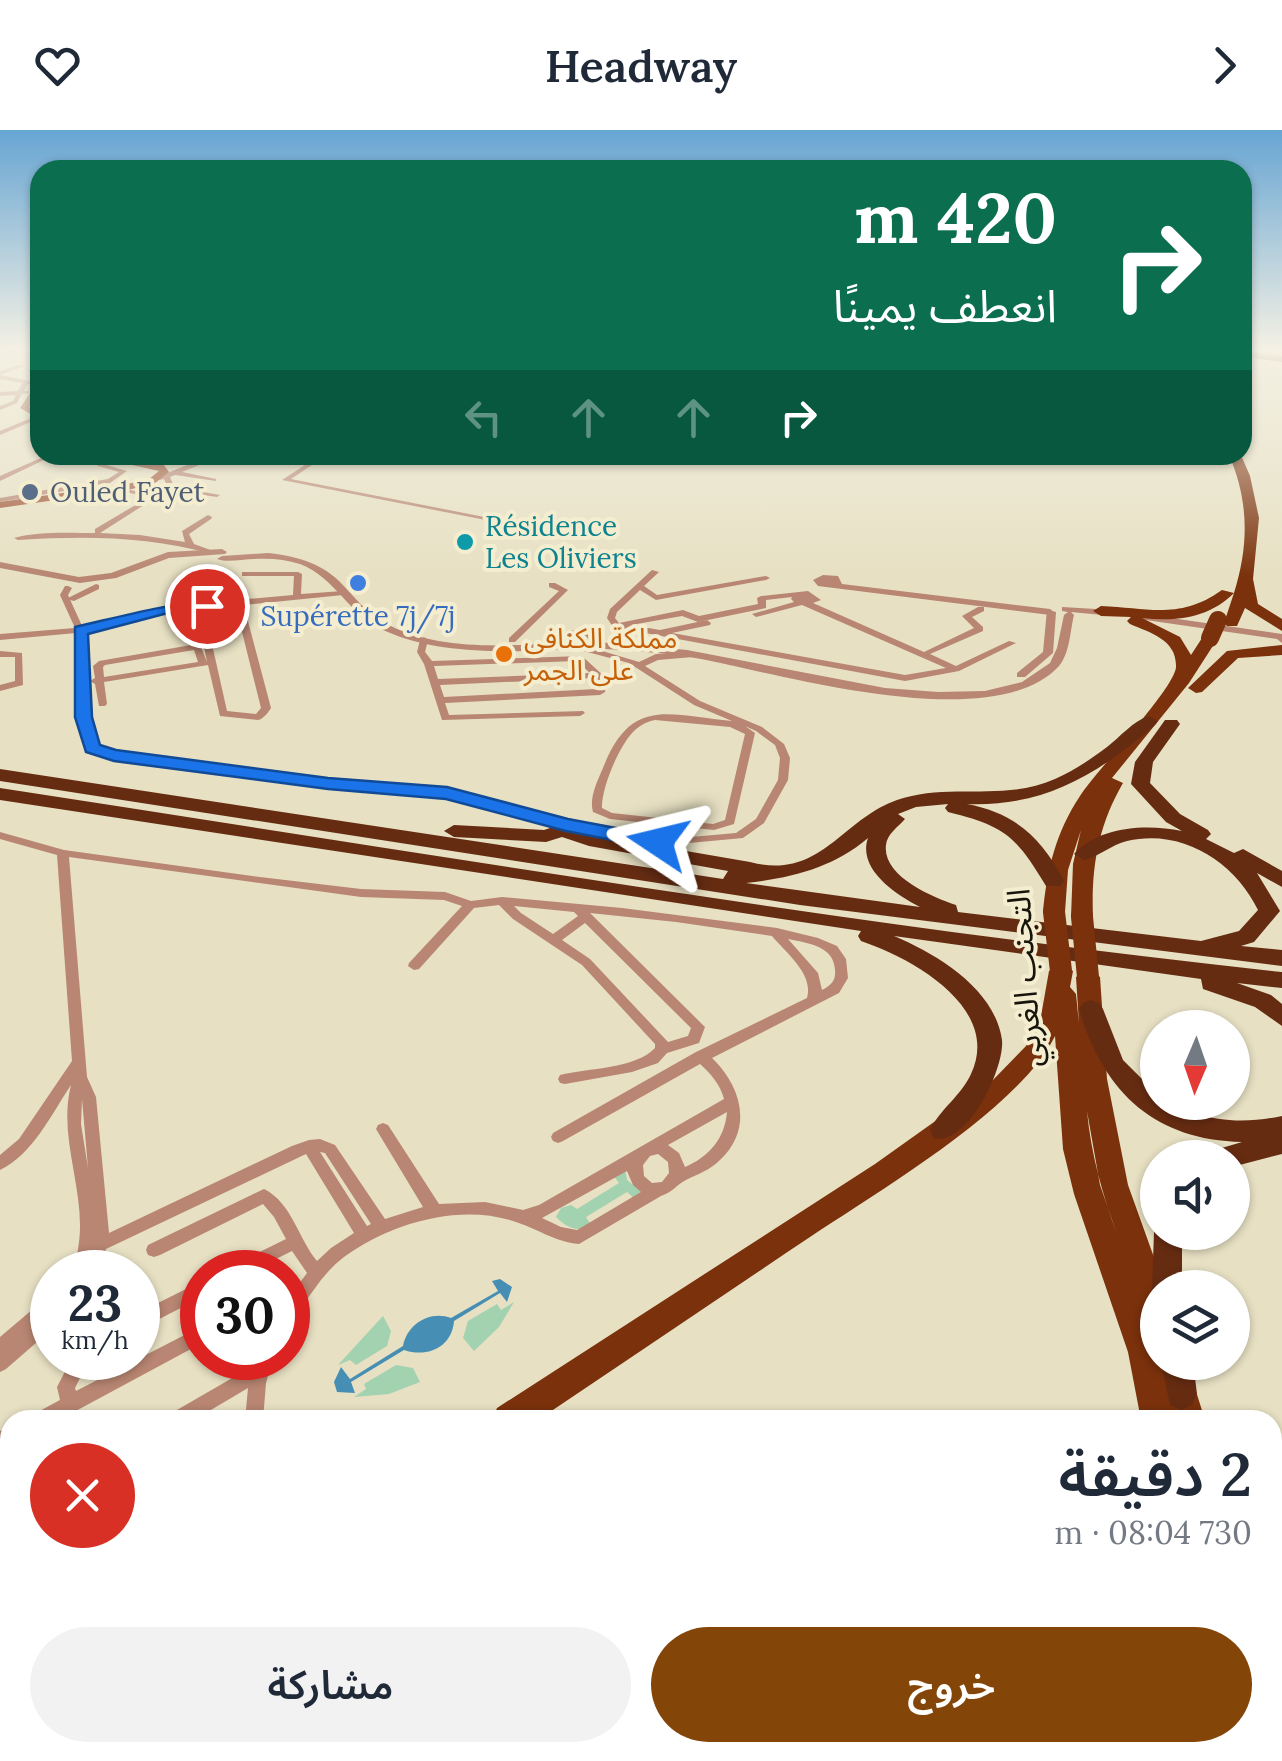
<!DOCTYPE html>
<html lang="ar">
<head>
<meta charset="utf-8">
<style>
  body { margin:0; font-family:Lora,"Noto Sans Arabic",serif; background:#f2f2f3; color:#1f2937; direction:rtl; height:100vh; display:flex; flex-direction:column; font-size:38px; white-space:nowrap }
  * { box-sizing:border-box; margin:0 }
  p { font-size:32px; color:#747a83 }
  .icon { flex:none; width:55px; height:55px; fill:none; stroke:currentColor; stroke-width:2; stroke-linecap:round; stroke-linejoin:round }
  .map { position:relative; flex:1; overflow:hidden; direction:ltr }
  .details { position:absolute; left:0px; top:1280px; width:1282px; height:352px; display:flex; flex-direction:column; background:#fff; border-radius:30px 30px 0 0; box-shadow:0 2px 8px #0004; direction:rtl }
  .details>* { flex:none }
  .hud { position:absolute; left:30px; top:30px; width:1222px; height:305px; border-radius:30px; box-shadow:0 2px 8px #0004; direction:rtl; background:#0b6e4f; color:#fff; overflow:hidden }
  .needle { width:65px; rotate:182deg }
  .controls { position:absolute; left:1140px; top:880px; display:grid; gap:20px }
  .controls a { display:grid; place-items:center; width:110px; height:110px; border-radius:50%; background:#fff; box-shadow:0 2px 8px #0004; font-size:50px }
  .speed { position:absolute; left:30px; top:1120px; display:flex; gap:20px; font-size:50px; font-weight:700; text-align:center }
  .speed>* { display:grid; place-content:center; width:130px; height:130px; border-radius:50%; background:#fff; box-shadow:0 2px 8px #0004; line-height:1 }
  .speed small { font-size:25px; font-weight:400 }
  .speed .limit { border:15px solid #d22; background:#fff; color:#111 }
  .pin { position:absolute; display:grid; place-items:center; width:85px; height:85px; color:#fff; margin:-42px; border:5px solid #fff; border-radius:50%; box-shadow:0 2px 10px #0007 }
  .me { position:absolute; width:110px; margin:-55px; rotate:280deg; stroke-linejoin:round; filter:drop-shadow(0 0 8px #0008) }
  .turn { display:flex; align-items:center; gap:35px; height:210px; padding:0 30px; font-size:45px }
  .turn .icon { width:130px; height:130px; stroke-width:2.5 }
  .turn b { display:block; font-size:70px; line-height:85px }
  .lanes { display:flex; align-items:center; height:95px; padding:0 30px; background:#0003; justify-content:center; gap:50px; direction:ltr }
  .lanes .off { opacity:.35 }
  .round { display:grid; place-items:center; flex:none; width:105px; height:105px; border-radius:52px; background:#f2f2f3 }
  .head { display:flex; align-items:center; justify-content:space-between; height:170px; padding:0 30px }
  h1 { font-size:60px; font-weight:600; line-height:75px }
  .primary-button { display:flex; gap:20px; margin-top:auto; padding:20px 30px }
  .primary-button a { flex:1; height:115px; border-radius:60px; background:#844508; color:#fff; font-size:40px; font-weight:600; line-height:115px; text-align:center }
  .primary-button a+a { background:#f2f2f3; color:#1f2937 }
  header { display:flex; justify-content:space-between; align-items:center; height:130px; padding:0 30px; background:#fff; font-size:45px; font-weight:600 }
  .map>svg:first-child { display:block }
  .green { fill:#a3d2b1 }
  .water { fill:#468eb4 }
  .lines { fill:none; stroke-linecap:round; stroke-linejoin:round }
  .minor { fill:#b88672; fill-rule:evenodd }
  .tertiary { fill:#b88672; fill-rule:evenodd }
  .secondary { fill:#a0593b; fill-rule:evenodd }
  .trunk { fill:#7a310c; fill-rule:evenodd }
  .motorway { fill:#662c12; fill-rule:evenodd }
  .trunk-bridge-far1 { stroke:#7a310c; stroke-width:18 }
  .trunk-bridge { stroke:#7a310c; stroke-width:22 }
  .route { fill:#1a73e8; stroke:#114b97; stroke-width:2.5 }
  .service-dot { fill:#5c6f8a; stroke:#f4edd0; stroke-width:4 }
  .culture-dot { fill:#0f9aa8; stroke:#f4edd0; stroke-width:4 }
  .shop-dot { fill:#3f7fe0; stroke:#f4edd0; stroke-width:4 }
  .food-dot { fill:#e8710a; stroke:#f4edd0; stroke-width:4 }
  .labels { text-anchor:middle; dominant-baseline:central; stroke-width:8; stroke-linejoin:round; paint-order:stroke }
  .far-service-label { font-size:28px; fill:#4e5e75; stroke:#f4edd0; text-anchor:start }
  .far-culture-label { font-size:28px; fill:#0d838f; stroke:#f4edd0; text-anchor:start }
  .far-shop-label { font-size:28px; fill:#366cbe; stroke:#f4edd0 }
  .far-food-label { font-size:28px; fill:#c56008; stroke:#f4edd0; text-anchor:start }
  .street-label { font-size:32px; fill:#17150b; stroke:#f4edd0 }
</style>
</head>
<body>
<header><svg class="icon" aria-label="forward" viewBox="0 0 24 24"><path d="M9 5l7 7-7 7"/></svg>Headway<svg class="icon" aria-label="heart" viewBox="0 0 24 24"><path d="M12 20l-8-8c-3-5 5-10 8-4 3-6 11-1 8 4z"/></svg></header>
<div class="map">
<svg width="1282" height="1631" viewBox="0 0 1282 1631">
  <rect width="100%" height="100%" fill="#e7e0c3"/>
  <!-- green -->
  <g class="green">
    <path d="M625,1039L627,1050L642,1062L635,1069L627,1062L586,1087L591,1095C578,1103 567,1098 556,1087L561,1078L571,1075L577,1079L619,1053L613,1045Z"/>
    <polygon points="514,1172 499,1197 474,1221 463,1208 468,1191 497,1174 501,1180"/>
    <polygon points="383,1186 391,1201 387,1216 356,1235 350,1230 338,1235"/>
    <polygon points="396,1235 413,1238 420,1252 389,1264 354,1267 366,1259 364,1254"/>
    <polygon points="1199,1622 1200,1631 1003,1631 996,1623"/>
  </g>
  <!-- water -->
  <path class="water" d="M500,1149L512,1157L507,1172L500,1163L454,1191C452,1217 428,1228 404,1220L351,1252L355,1263L337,1262L334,1252L341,1237L350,1249L403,1216C407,1194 430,1180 451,1188L498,1161L492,1151Z"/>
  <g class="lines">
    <!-- minor -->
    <g class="minor">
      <polygon points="6,219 40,225 40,229 4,222"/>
      <polygon points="20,235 25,236 0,245 0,241"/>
      <polygon points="0,245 40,253 40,257 27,254 24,261 29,261 29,263 22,264 17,273 0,280 0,276 13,271 16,265 0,266 0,262 18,261 22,253 0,249"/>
      <polygon points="36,286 40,286 40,288 0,305 0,301"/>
      <path d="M160,325C172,325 185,331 197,331C206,331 214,325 224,325L182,342L216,349V351L175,345L170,347L174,357L220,365L217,367L169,360L164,349L150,352V350L192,333Z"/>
      <polygon points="320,325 327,325 291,349 530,396 526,398 282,350"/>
      <polygon points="43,327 48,328 0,351 0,346"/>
      <polygon points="100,333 127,341 110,353 0,372 0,368 108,349 119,342 98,336 97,335"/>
      <path d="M113,356L158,366L100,403L140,405L185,412L182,401L208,385L212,387L211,389L189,404L194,414L216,422L212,424C146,406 86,406 18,410L14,408C38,401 70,403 95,403V399L149,367L111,359L110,358Z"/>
      <path d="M652,440L659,442L644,456L657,465L766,446L770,448L766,450L656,470L640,460L617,482L615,488L619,493L683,480L699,486L758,474L757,468L761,466L808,461L821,470L813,473L924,522L974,498L962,486L978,477H984V481L972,487L983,497V501L930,524L956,536L1009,511L1016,513L959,541L905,551L613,497L607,488L610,479ZM792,467L791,469L794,472L752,484L756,487L802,475L946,538L905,545L672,503L710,495L711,493L707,490L660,500L631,495L682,486L698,492L766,478V470Z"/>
      <path d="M242,442H298L302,444L301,464L343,461L347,463L343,465L234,476L245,480L271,578C268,583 263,589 258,590L220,586L208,535L104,552L107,574L105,576H99L95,554L90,551L95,548L93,536L99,531L197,514L201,517L207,532L197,483L200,479L162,482L138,492L84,503L91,606L96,616L103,620L364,655L469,664L569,692L657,710L736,703L756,689L778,650L780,628L775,615L756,601L745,596L755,603L734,694L714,700L610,689L593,682C589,668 597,652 603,638C631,566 668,585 732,591L694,575L629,533L576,519L575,517L579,514L639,532L656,524L693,523V527L658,530L645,536L700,571L762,597L784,614L790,628L788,650L764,693L743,708L657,716L567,698L468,670L364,661L100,626L88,620L81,606L76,503L0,510V504L75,498L60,465L65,456H68L72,458L68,465L83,498L133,488L161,477L293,465L294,446H242ZM225,476L226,479L237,482L261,578L256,584L227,581L205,483L209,478ZM194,520L198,532L104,547L103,537L105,535ZM655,590L730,597L745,604L725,690L713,694L612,683L602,678C601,659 619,616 633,602C640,595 646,592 655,590Z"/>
      <polygon points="823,445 838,446 842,454 1050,479 1054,482 1050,485 818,456 813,450"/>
      <polygon points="549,453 555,453 568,460 515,512 509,512 509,508 559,461 549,457"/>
      <path d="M424,507L428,510L425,522L432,531L582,526L606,548L605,562L600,565L445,573L449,585L583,581L585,583L580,586L442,590L424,534L417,522L420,510ZM577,531L590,543L438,549L434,536ZM595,548L596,559L444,567L440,555Z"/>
      <polygon points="0,521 22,523 23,555 0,561 0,555 15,551 15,527 0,527"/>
      <path d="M0,702L64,720L260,747L361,759L445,762L471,771L502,767L622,778L777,798L818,808L837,816L846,829L848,848L839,863L712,928C741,956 754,998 720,1030C710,1040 698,1044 686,1050C676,1055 673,1062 661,1066L579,1114C555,1112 536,1098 513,1091C458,1073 389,1094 344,1127C332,1136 322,1148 313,1161C305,1171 299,1184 288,1190V1169L307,1143L292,1121L250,1142H227L229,1137L286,1109L274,1087L263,1074L160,1125L154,1127L148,1125L146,1120L148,1115L264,1059C292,1073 298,1108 317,1131L331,1118L354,1103L306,1024L106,1119L100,1142H72C74,1135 77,1127 78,1119C88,1064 57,1010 71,955C51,985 33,1024 0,1040V1025L19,1009L72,931L57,725L0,709ZM69,727L361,767L444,770L462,776L409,833L408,836L414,840L419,839L474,778L499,775L513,789L582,835L655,914V918C635,939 588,938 560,945L558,949L560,953L565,954L632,942L658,933L667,923L699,913L705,897L590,783L676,792L772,806C786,823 814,844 807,868L696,922L553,1003L551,1007L553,1011L558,1013L563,1011L700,934C711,944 720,954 724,969L539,1075L523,1080L485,1072L439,1074L388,995L383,993L378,995L376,999L423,1077L385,1089L335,1015L320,1009L309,1010L292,1016L109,1103L96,967L87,947ZM514,776L574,782L578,786L553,804L521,783ZM585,793L691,898L688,906L668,912L590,829L562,810ZM788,809C808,813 834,816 835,840C836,851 831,855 822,860L818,843ZM82,969L88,1038L81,994ZM727,982C725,1008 709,1027 685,1037L679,1023L668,1015ZM320,1022L325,1023L371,1094L367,1096ZM658,1024L668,1032L669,1043L662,1052L652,1053L644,1046L643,1035L650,1026ZM627,1041L633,1055L641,1062L577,1100L561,1097L542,1088Z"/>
      <polygon points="202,1151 202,1167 138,1200 138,1183"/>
      <polygon points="52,1166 52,1199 6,1239 0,1242 0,1207 46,1168"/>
      <polygon points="202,1196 202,1213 59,1290 31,1290 34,1284 60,1270 57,1257 72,1228 90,1228 75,1258 76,1261"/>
      <polygon points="255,1228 273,1228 266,1253 263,1290 245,1290 248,1258 194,1290 167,1290 170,1284 253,1236"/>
      <polygon points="10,1297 10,1316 0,1320 0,1301"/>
      <polygon points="10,1376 10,1397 0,1402 0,1381"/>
      <polygon points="10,1442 10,1463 0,1467 0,1446"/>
      <polygon points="161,1622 188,1622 191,1631 165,1631"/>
      <polygon points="471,1622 493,1622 496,1631 474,1631"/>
    </g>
    <!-- tertiary -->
    <g class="tertiary">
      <polygon points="222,419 227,422 225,424 169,428 116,448 80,453 0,438 0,432 79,447 111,443 168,422"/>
      <path d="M268,423C295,426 319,432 339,451C354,466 366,483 385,493C436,521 503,516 560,513L562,504C575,499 589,495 598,508V512L687,520L885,558L938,562L985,561L1022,552L1050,533L1057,518L1064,485L1068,482L1062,481V477L1113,480L1118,483L1113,486L1071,482L1074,485C1070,501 1070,523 1059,536C994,607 784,545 701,529C662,522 624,520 586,518L579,520C562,518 543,521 526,521C478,522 427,520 383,500C349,485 335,447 300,434C285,429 270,428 254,429C242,429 228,433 217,429L222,426ZM577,505L586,506L588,509L578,513L570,511L571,508Z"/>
      <polygon points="96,454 99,455 99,459 74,471 66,469"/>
      <polygon points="1047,480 1056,482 1053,523 1025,547 1017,547 1017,543 1043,522"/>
      <polygon points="1136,483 1282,504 1282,513 1277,509 1132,488 1132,484"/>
    </g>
    <!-- secondary -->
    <g class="secondary">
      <polygon points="37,253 40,253 40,261 29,277 40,284 40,289 20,278"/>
      <polygon points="87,325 107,325 163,334 169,342 155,353 132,359 0,378 0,372 132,353 149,349 159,341"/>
    </g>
    <!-- trunk -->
    <g class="trunk">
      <polygon points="1242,221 1282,226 1282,232 1242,227"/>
      <path d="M1229,325H1241L1250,346L1259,388L1253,449L1258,474L1282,489V501L1245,478L1237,496H1227L1224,493L1234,463C1209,488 1176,492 1142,488L1180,507L1191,525L1204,505L1218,508L1189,553L1112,648L1123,653C1098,696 1091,738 1093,787L1082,794L1071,787L1073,734L1081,700L1068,740L1065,782L1054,789L1046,787L1043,782C1047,739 1056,702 1080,666C1096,641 1175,558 1176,537C1177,510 1151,503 1130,494L1127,491L1131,487L1101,486L1093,481L1101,476C1149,478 1180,490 1222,460L1234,463C1249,415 1249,371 1229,325Z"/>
      <polygon points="1282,515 1282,525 1238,528 1202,562 1196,563 1188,558 1227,521"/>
      <path d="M1061,833L1073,841L1070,857L1076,864L1079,894L1076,847L1088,839L1100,847L1107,949L1128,1055L1165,1158H1158V1195L1149,1192L1158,1216V1232H1162L1165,1244L1167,1239L1178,1234L1189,1239L1205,1290H1141L1128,1222L1074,1064L1063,1019L1055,906C1020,978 879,1061 810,1107C719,1168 629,1229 538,1290H492L497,1278L875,1034L993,950L1026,916L1041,886L1049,841ZM1087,981L1100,1055L1117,1104C1102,1063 1091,1024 1087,981Z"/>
      <polygon points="10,1598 10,1622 28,1622 25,1631 0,1631 0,1602"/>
      <polygon points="1198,1622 1272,1622 1274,1631 1200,1631"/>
    </g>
    <!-- motorway -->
    <g class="motorway">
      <path d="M1149,586L1158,591L1155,595C1098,644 1045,677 967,674C1015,683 1042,708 1064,751L1060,756H1046C1016,706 1005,696 948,682L945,678L948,674L916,677L898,684L905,689C898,697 887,704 886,715C882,746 932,767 956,775L958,782L1201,811L1239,801L1258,780C1235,732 1182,698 1127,711C1111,715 1100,726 1084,730L1074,724C1100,696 1146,694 1182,701L1166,692L1131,654L1135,632L1165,590H1177L1180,594L1153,632L1150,653L1180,684L1208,700L1211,704L1206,709L1234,723L1243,719L1282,741V757L1257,743L1280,781L1254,812L1241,816L1282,820V836L800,775L0,651V639L723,749L728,741L589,716L562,707L546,712L454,707L444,701L454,695L544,700L562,694L593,705L750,732C820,751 842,689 897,670C948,652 1004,672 1055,649C1073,641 1090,630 1107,617C1120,607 1133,591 1149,586ZM868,708C857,739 896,765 920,777L746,753C791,748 833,738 868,708Z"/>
      <path d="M0,658C426,723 853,796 1282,842V858L1237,853L1271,865L1282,874V896L1255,877L1203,859L1201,849L894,806C937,824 995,859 1002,910C1005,939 966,1018 934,1008L930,1000C940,979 961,966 971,944C1002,878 912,828 861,811L858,806L861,801L0,670Z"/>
      <path d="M1091,870L1099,873L1103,879L1123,930L1158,965V972C1172,972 1181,979 1195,983C1224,993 1253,992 1282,986V1024L1232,1037V1028H1212L1215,1020L1242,1012C1153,1010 1103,961 1079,879L1083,873Z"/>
      <polygon points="1158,1094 1158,1102 1182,1102 1182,1158 1158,1158 1158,1168 1152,1158 1154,1102"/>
      <polygon points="1161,1232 1193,1232 1197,1264 1192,1275 1181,1280 1170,1275"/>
    </g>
    <!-- trunk-bridge-far1 -->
    <polyline class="trunk-bridge-far1" points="1210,508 1218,490"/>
    <!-- trunk-bridge -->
    <g class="trunk-bridge">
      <polyline points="1054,782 1061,841"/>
      <polyline points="1082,787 1088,847"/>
    </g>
  </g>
  <!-- sky -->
  <linearGradient id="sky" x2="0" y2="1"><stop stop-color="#67a5d3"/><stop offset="0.49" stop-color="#f4f1e4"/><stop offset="1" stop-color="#f4f1e4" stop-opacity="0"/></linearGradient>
  <rect width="1282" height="447" fill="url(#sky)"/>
  <!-- route -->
  <path class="route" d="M207,471L215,476L213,479L164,484L88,504L92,587L100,615L116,620L328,648L447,657L568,689L658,706L668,712L658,719L566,701L446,669L328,659L114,631L86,622L75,587V497C119,487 162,475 207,471Z"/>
  <!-- markers -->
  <circle class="service-dot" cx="30" cy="362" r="10"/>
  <circle class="culture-dot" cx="465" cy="412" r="10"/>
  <circle class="shop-dot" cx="358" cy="453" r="10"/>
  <circle class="food-dot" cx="504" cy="524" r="10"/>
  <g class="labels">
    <!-- far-service labels -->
    <g class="far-service-label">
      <text x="50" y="362">Ouled Fayet</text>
    </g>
    <!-- far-culture labels -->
    <g class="far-culture-label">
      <text x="485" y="396">Résidence<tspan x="485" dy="32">Les Oliviers</tspan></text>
    </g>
    <!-- far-shop labels -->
    <g class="far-shop-label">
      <text x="358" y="486">Supérette 7j/7j</text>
    </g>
    <!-- far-food labels -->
    <g class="far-food-label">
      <text x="524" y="508">مملكة الكنافى<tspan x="524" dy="32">على الجمر</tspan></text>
    </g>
    <!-- street labels -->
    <g class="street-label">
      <text transform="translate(1024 848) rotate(-94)">التجنب الغربي</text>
    </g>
  </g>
</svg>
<div class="controls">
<a><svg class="needle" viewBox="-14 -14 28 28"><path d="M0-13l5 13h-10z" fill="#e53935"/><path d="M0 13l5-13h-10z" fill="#747a83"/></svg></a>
<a><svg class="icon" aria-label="sound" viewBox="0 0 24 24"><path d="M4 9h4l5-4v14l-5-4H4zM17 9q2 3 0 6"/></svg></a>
<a><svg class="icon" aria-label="layers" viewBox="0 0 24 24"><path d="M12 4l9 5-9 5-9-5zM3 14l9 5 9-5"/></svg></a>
</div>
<div class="speed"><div>23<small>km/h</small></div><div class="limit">30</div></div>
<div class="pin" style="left:207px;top:476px;background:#d93025"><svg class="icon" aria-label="arrive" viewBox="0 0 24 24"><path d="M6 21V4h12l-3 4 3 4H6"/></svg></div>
<svg class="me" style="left:658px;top:712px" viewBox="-20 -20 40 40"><path d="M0-17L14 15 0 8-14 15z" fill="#1a73e8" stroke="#fff" stroke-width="4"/></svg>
<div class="hud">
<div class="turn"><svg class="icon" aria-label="right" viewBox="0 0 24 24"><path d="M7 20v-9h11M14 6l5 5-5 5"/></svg><div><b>420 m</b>انعطف يمينًا</div></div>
<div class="lanes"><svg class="icon off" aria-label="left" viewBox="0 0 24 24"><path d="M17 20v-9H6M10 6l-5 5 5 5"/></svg><svg class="icon off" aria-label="ahead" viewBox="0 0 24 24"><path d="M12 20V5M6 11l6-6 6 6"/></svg><svg class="icon off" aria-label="ahead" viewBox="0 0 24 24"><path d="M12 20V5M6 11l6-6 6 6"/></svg><svg class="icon" aria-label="right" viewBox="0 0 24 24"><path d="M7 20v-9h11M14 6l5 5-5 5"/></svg></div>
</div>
<section class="details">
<div class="head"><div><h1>2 دقيقة</h1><p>730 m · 08:04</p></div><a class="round" style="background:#d93025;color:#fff"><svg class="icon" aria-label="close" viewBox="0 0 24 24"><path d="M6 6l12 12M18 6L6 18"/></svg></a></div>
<div class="primary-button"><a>خروج</a><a>مشاركة</a></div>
</section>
</div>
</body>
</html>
